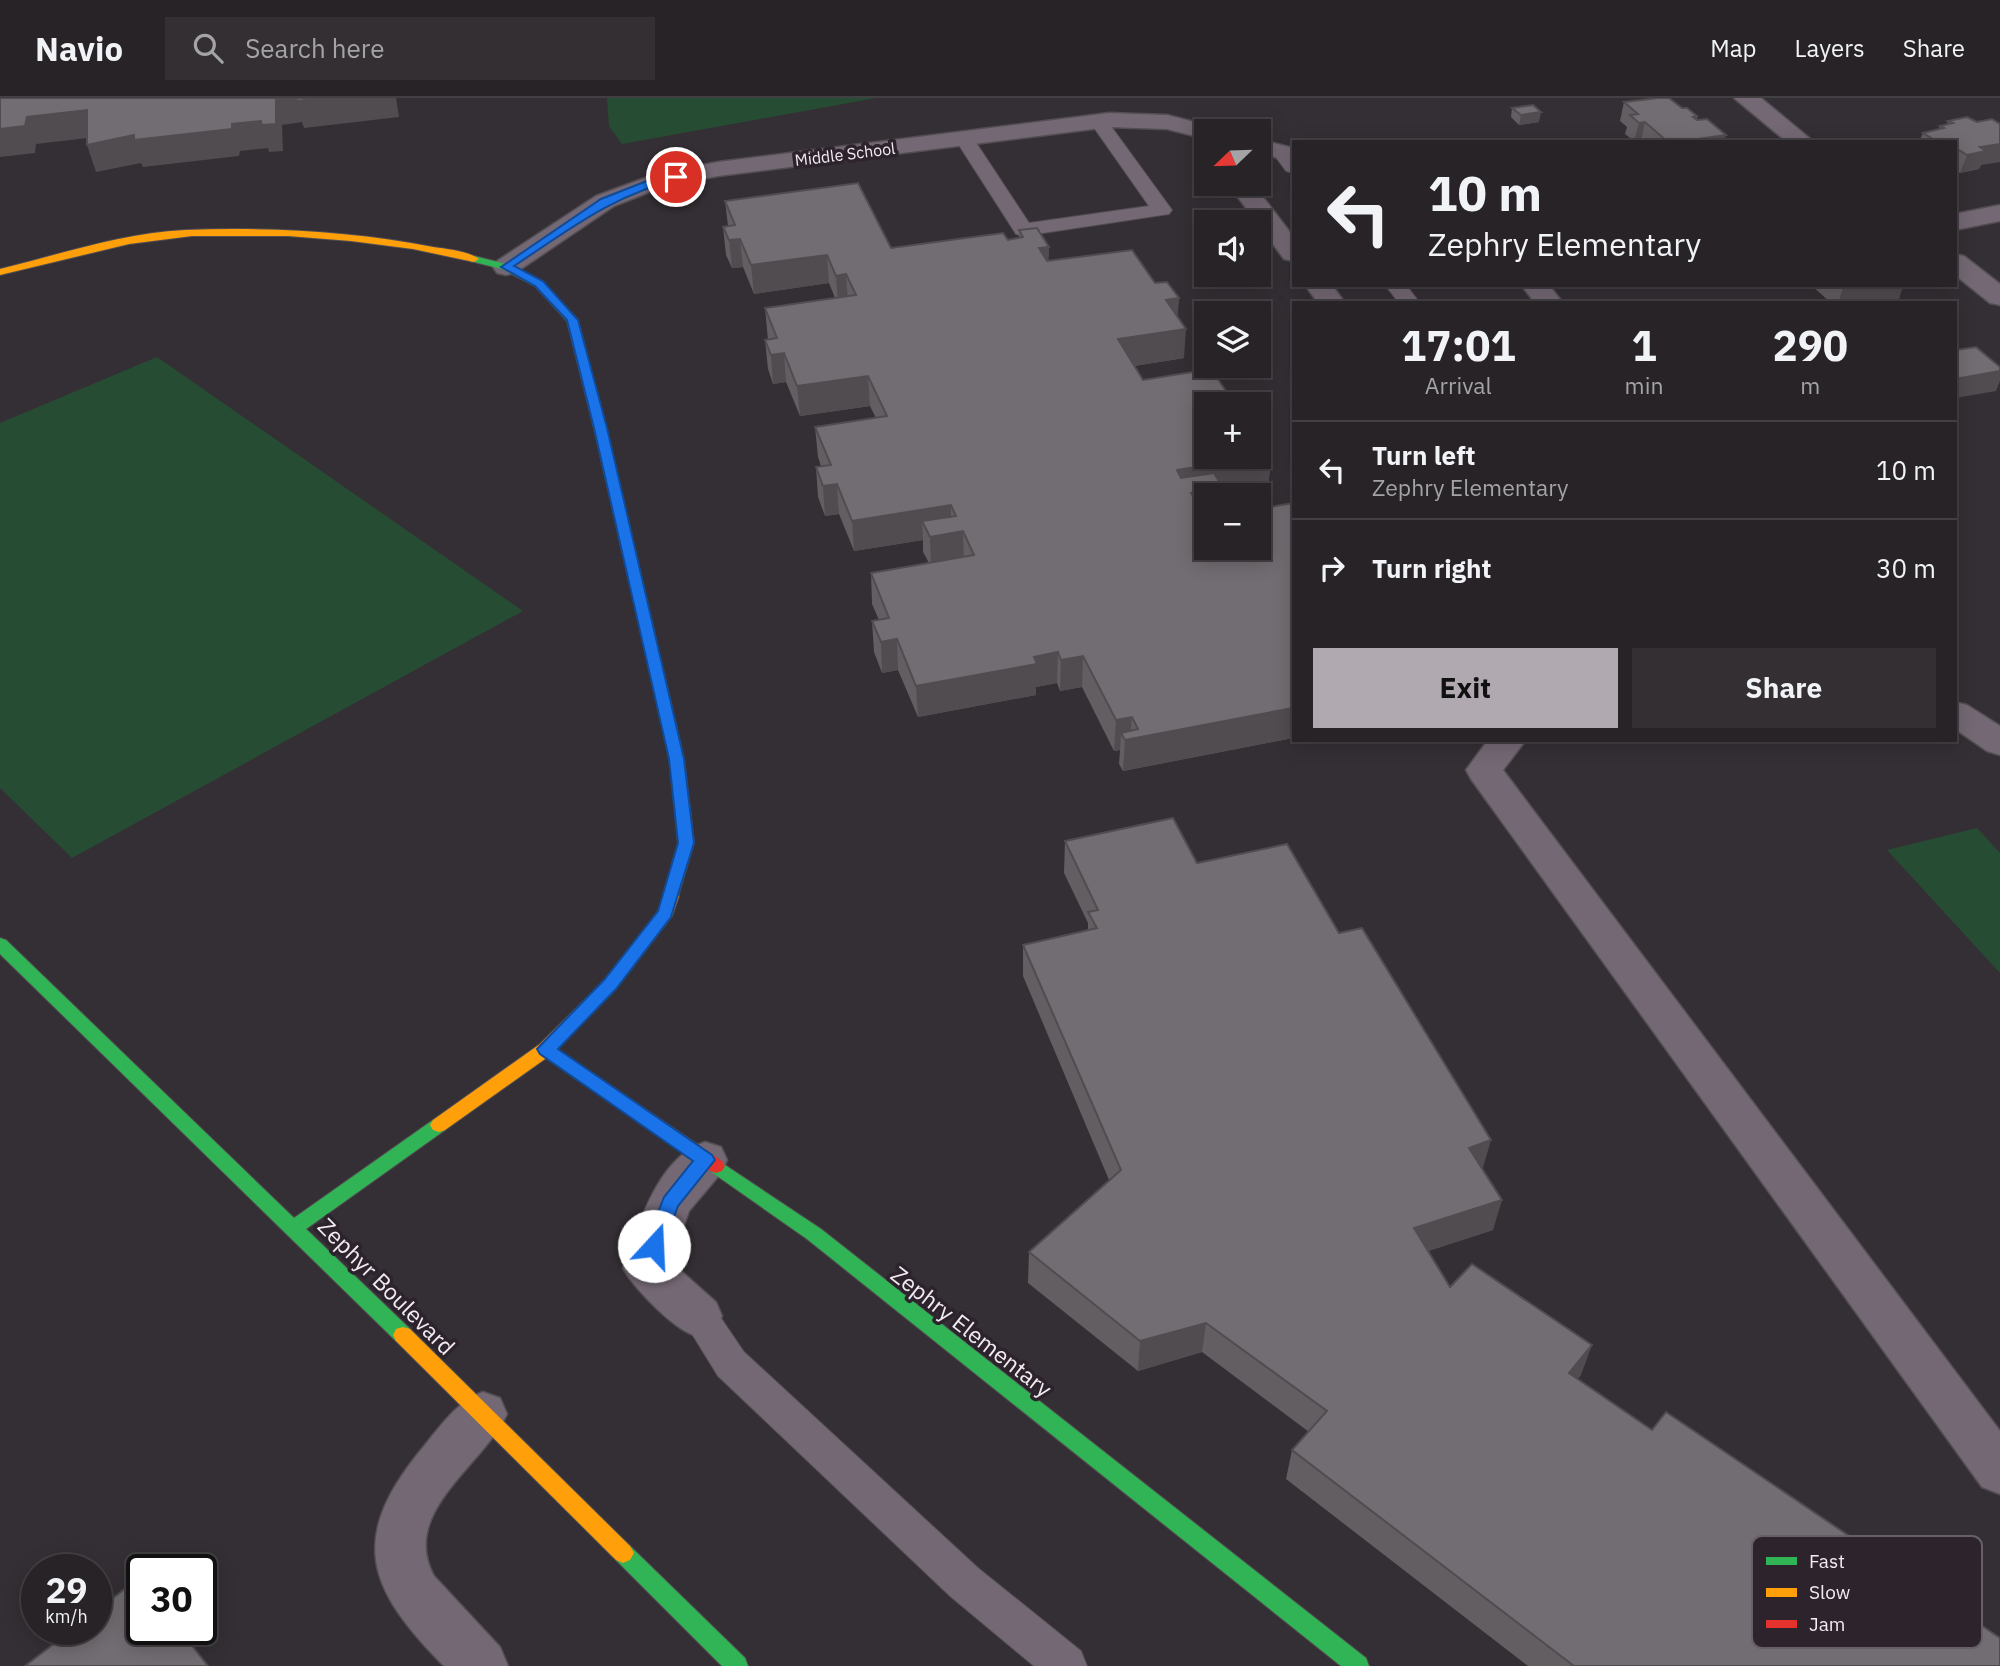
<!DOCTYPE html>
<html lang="en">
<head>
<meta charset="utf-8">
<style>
  body { margin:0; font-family:"IBM Plex Sans",sans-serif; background:#332f33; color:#f1f3f6; height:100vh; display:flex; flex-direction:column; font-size:26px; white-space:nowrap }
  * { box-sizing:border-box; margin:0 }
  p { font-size:23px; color:#a4a4a7 }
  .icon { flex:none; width:38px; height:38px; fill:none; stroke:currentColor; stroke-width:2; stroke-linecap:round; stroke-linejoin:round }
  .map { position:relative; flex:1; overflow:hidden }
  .panel { position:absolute; left:1292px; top:203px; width:665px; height:441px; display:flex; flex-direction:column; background:#272327; border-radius:0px; box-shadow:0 4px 18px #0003,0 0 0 2px #434044 }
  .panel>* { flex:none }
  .banner { position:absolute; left:1292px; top:42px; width:665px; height:147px; border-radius:0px; box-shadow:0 4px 18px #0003,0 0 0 2px #434044; background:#272327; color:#f1f3f6; overflow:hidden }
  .needle { width:46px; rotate:247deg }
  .fabs { position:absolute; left:1194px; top:21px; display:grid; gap:14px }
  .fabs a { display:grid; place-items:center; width:77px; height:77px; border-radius:0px; background:#272327; box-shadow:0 4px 18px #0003,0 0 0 2px #434044; font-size:35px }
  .speed { position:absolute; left:21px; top:1456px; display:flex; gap:14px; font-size:35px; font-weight:700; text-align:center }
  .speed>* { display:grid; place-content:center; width:91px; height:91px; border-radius:50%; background:#272327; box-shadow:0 4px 18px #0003,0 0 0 2px #434044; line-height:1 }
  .speed small { font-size:18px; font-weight:400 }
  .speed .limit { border:4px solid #111; border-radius:10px; background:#fff; color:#111 }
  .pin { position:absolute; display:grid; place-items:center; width:60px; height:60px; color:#fff; margin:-30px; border:4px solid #fff; border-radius:50%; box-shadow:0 2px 7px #0007 }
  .me { position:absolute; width:77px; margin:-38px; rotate:20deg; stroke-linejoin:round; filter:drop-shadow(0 0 5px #0008) }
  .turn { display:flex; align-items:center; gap:24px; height:147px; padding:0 21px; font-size:32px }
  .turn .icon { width:91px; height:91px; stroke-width:2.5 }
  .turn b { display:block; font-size:49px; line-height:60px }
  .eta { display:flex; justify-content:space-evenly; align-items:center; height:119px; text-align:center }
  .eta b { font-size:42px; font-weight:800; line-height:49px }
  .cta { display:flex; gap:14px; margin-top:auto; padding:14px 21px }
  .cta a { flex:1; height:80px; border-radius:0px; background:#b0a9b0; color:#111; font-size:28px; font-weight:800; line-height:80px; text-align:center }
  .cta a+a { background:#332f33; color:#f1f3f6 }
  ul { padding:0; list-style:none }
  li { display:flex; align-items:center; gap:21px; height:98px; padding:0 21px; border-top:2px solid #434044 }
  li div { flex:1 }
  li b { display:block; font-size:26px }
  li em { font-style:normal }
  header { display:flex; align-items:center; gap:42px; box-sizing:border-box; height:98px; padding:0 35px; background:#272327; border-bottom:2px solid #434044 }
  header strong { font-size:33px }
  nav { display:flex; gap:38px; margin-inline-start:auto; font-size:24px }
  .search { width:490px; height:63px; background:#332f33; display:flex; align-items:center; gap:18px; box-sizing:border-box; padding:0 24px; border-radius:0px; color:#a4a4a7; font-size:26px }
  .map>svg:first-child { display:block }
  .green { fill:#274c34 }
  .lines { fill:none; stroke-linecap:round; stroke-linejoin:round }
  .lane-casing { stroke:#524e52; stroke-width:2 }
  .street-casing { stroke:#524e52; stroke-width:3 }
  .fast-casing { stroke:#524e52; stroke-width:2 }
  .slow-casing { stroke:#524e52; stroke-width:2 }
  .jam-casing { stroke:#524e52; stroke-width:2 }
  .lane { fill:#746874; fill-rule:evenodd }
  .street { fill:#746874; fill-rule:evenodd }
  .fast { fill:#30b455; fill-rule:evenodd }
  .slow { fill:#ff9f0a; fill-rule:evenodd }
  .jam { fill:#e5322d; fill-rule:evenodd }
  .wall { fill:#625e62 }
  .shaded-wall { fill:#504c50 }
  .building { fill:#726d72; stroke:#504c50; stroke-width:2 }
  .route { fill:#1a73e8; stroke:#114b97; stroke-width:2 }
  .labels { text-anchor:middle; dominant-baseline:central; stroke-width:7; stroke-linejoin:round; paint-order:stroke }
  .far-street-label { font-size:16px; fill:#f2ebf2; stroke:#2c232d }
  .near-street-label { font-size:23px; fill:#f2ebf2; stroke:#2c232d }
  .key { fill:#2c232d; stroke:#675f68; stroke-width:2 }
  .key-label { font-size:19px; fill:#f2ebf2 }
</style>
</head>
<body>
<header>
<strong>Navio</strong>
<div class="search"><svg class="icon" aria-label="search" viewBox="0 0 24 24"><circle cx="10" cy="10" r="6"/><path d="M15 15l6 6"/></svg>Search here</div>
<nav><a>Map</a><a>Layers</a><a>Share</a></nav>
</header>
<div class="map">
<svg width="2000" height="1568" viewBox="0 0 2000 1568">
  <rect width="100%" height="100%" fill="#342f34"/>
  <!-- green -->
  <g class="green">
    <polygon points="607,0 876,0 622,46 609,28"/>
    <polygon points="157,259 523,513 72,760 0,690 0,325"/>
    <polygon points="1977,730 2000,755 2000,875 1887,752"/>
  </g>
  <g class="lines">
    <defs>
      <g id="lane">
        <polygon points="1099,19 1105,20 1169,108 1172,112 1169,116 1023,138 1016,136 955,41 957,37 971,37 1029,125 1149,108 1090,24"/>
        <path d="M1281,48C1295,52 1293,62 1293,75L1286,73L1272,54Z"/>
        <polygon points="1385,187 1406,187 1420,205 1399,205"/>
        <polygon points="699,1202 712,1207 744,1254 978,1470 1081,1553 1087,1568 1034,1568 950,1498 718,1278 681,1218 686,1207"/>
      </g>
      <g id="street">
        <polygon points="1734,0 1761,0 1814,44 1787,44"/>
        <polygon points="1109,15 1167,17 1214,29 1217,33 1206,33 1206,41 1167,31 1109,29 718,78 662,89 614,108 515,175 506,177 497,175 493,169 497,163 596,98 656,76 718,64"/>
        <polygon points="1258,41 1293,50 1293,64 1258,55"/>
        <polygon points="1228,86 1253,86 1293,138 1293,163 1284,161"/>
        <polygon points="2000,107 2000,123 1955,132 1955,116"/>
        <polygon points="1955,156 1964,158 2000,186 2000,207 1990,205 1955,177"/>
        <polygon points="1305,187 1332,187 1345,205 1318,205"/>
        <polygon points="1521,187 1549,187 1563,205 1535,205"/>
        <polygon points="1955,604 1967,607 2000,628 2000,657 1987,653 1955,631"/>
        <polygon points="1488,642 1526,642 1503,672 2000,1333 2000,1396 1982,1389 1471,681 1466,672"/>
        <path d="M705,1044L721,1049L727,1062L721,1075L689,1113L671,1164L716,1204L722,1218L716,1232C711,1234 705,1238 700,1238C680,1239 631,1187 623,1170C639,1127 657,1060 705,1044Z"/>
        <path d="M483,1294L500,1300L507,1316C484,1367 399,1414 434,1478L500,1549L508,1568H444C365,1488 348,1439 425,1347C442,1326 458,1303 483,1294Z"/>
      </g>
      <g id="fast">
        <polygon points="474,158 510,167 543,184 578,222 606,330 684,661 694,745 677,802 671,804 663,798 678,745 670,661 594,330 567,223 535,188 502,171 470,163 470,159"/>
        <polygon points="0,840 6,842 294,1120 433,1022 439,1020 445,1022 448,1027 445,1032 306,1131 410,1231 413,1237 410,1243 403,1245 396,1243 0,856"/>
        <polygon points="716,1061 821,1131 1366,1560 1369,1568 1341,1568 807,1141 710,1073 707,1068 710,1063"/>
        <polygon points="623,1445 630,1448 745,1560 748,1568 722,1568 616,1462 612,1455 616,1448"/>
      </g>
      <g id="slow">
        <path d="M185,132C268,129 352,133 433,149C447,151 468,153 479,161L474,164L413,151L351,143L288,138H192L129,146L0,177V171C61,156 123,135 185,132Z"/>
        <polygon points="671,792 679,798 672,818 616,891 552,956 445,1032 439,1034 433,1032 430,1027 433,1022 540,946 604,883 659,812 665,794"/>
        <polygon points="403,1229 410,1231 630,1448 634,1455 630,1462 623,1465 616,1462 396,1243 393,1237 396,1231"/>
      </g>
      <polygon id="jam" points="546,944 722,1063 725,1068 722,1073 716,1075 710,1073 540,956 537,951 540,946"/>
    </defs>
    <!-- lane casing -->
    <use href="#lane" class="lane-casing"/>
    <!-- street casing -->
    <use href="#street" class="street-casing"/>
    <!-- fast casing -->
    <use href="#fast" class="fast-casing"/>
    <!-- slow casing -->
    <use href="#slow" class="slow-casing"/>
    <!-- jam casing -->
    <use href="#jam" class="jam-casing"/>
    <!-- lane -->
    <use href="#lane" class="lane"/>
    <!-- street -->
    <use href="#street" class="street"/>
    <!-- fast -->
    <use href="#fast" class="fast"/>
    <!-- slow -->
    <use href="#slow" class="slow"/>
    <!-- jam -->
    <use href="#jam" class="jam"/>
  </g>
  <!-- wall -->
  <g class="wall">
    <polygon points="1624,4 1682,10 1697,18 1697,22 1724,44 1634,43 1625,36 1627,29 1620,23"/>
    <polygon points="1512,10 1539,24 1519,27 1511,19"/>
    <polygon points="1967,19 1981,67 1979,71 1960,75 1955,72 1955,44 1919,44 1923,35 1939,31 1940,28 1947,27 1948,23"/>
    <polygon points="725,103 891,150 1008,142 1019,140 1019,132 1049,149 1048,163 1155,185 1179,200 1177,218 1184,260 1134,268 1143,282 1206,306 1272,356 1268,387 1223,394 1222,397 1206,397 1206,450 1293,405 1293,640 1123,673 1119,666 1120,652 1114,653 1082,589 1060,593 1057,585 1036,589 1036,597 918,619 898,572 882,575 874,554 872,523 879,522 872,506 871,475 929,465 923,454 923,442 854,453 839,416 825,418 818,399 816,369 821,368 818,359 815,329 876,320 870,308 800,318 786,284 773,286 768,271 765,242 768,242 765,210 835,200 829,185 754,196 743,169 732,170 726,157 723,129 728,128"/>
    <polygon points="1811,187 1903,187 1899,201 1870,205 1831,205"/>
    <polygon points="1065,743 1197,765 1339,835 1483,1072 1493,1132 1428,1153 1450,1189 1581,1277 1577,1281 2000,1568 1528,1568 1286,1381 1292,1352 1309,1334 1202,1254 1138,1273 1028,1185 1029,1154 1109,1082 1023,878 1023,847 1088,832 1088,825 1064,775"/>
  </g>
  <!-- shaded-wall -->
  <g class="shaded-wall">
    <polygon points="275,0 396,0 399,19 304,30 302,24 282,27 283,53 269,54 268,50 240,53 239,58 143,69 141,65 96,74 87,47 134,37 232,26"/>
    <polygon points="87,12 96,39 36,46 35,55 0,59 0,31 27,19"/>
    <polygon points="1541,14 1539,24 1519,27 1521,17"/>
    <polygon points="1645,24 1641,43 1634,43 1639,25"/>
    <polygon points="1726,37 1724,44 1677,44"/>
    <polygon points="2000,46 2000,64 1981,67 1979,71 1960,75 1967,57 1980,49"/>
    <polygon points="1955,52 1959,52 1955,65"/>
    <polygon points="740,141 743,169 732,170 729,142"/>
    <polygon points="1049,149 1048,177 1039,150"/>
    <polygon points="827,157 829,185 754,196 751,167"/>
    <polygon points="846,176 848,205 838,206 836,178"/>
    <polygon points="1861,187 1903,187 1899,201 1870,205 1838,205 1843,190"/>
    <polygon points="1179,200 1177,229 1166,202"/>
    <polygon points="1186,231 1184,260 1116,271 1118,241"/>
    <polygon points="784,255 786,284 773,286 771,257"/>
    <polygon points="2000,273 2000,283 1996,293 1955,300 1955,281"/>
    <polygon points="868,278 870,308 800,318 797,288"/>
    <polygon points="1272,356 1268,387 1223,394 1222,397 1206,397 1206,423 1177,372"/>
    <polygon points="837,386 839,416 825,418 823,388"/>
    <polygon points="951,407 951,436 963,433 964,464 931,470 930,439 922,423 923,442 854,453 852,423"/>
    <polygon points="897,541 898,572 882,575 881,544"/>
    <polygon points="1058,554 1057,585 1036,589 1036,597 918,619 916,588 1034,559"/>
    <polygon points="1083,558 1082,589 1060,593 1061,562"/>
    <polygon points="1293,610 1293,640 1123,673 1125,642 1121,635 1120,652 1114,653 1116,622 1132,619 1130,641"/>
    <polygon points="1491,1042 1482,1073 1469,1050"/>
    <polygon points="1502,1102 1493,1132 1407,1160 1414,1130"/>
    <polygon points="1206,1225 1202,1254 1138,1273 1140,1243"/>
    <polygon points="1592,1247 1581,1277 1557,1305 1569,1275"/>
  </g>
  <!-- building -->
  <g class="building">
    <polygon points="0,0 276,0 276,26 262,27 261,23 232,26 232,31 134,42 134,37 87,47 87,12 27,19 25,28 0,31"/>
    <polygon points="297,0 322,0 297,3"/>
    <polygon points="1658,0 1669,0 1682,10 1687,10 1697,18 1693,19 1697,22 1707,21 1726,37 1677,44 1668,44 1645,24 1639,25 1630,17 1638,16 1624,4"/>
    <polygon points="1533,7 1541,14 1521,17 1512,10"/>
    <polygon points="1967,19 1977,24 1992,21 2000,26 2000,46 1980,49 1986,53 1967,57 1959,52 1955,52 1955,44 1938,44 1923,35 1944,30 1940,28 1953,25 1948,23"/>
    <polygon points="858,85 891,150 1003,135 1008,142 1023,139 1019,132 1037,130 1049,149 1039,150 1047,163 1132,152 1155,185 1167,184 1179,200 1166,202 1186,231 1118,241 1143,282 1211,271 1233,303 1246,301 1250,306 1206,306 1206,359 1257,359 1177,372 1181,380 1214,375 1223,390 1191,395 1206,419 1206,450 1258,450 1258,411 1293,405 1293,610 1125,642 1121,635 1138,631 1132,619 1116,622 1083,558 1061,562 1058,554 1034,559 1037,566 916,588 897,541 881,544 872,523 889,520 871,475 974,457 963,433 930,439 922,423 956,418 951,407 852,423 837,386 823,388 816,369 831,367 815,329 887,318 868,278 797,288 784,255 771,257 765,242 777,240 765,210 856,197 846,176 836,178 827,157 751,167 740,141 729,142 723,129 735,127 725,103"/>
    <polygon points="1840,187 1861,187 1843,190"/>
    <polygon points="1976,249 2000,269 2000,273 1955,281 1955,251 1956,252"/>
    <polygon points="1258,337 1272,356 1258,359"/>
    <polygon points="1173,720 1197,765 1287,746 1339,835 1362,830 1491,1042 1469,1050 1502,1102 1414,1130 1450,1189 1472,1166 1592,1247 1569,1275 1652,1332 1666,1314 2000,1540 2000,1568 1574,1568 1292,1352 1327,1313 1206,1225 1140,1243 1029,1154 1121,1072 1023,847 1097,830 1088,814 1098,812 1065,743"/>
    <polygon points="139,1480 142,1484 142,1531 179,1531 208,1568 25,1568 73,1531 96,1531 96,1513"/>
  </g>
  <!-- route -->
  <path class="route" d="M676,76L680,77V81C614,96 570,131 514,168L543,183L578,222L607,330L684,661L694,745L671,819L616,891L558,951L712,1057L715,1062L678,1108L661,1154L654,1156L647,1154L645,1148L664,1099L693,1063L540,956L537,951L604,882L658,813L678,745L669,661L594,330L567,222L535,188L501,169L601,101L652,81Z"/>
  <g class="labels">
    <!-- far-street labels -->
    <g class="far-street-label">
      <text transform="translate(845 56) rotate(-7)">Middle School</text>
    </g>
    <!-- near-street labels -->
    <g class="near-street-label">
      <text transform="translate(387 1188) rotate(45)">Zephyr Boulevard</text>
      <text transform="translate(972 1233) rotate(38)">Zephry Elementary</text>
    </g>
  </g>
  <!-- legend -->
  <rect x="1752" y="1438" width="230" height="112" rx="10" class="key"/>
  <rect x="1766" y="1459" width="31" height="8" fill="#30b455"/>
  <rect x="1766" y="1490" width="31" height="9" fill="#ff9f0a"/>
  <rect x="1766" y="1522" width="31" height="8" fill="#e5322d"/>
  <g class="key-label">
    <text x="1809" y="1470">Fast</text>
    <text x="1809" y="1501">Slow</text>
    <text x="1809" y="1533">Jam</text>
  </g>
</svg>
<div class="fabs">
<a><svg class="needle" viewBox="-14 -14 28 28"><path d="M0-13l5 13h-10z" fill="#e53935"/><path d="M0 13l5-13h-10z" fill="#a4a4a7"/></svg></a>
<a><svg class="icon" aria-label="sound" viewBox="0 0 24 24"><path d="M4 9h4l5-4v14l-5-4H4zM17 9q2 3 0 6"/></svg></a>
<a><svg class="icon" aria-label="layers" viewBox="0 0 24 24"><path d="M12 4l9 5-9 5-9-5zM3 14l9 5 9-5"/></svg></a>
<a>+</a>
<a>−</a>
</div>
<div class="speed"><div>29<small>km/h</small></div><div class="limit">30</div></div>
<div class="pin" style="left:676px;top:79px;background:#d93025"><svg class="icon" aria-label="arrive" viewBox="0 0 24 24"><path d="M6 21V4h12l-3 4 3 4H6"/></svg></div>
<svg class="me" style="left:654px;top:1148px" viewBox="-20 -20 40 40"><circle r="19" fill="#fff"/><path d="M0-13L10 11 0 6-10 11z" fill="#1a73e8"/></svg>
<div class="banner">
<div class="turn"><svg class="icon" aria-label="left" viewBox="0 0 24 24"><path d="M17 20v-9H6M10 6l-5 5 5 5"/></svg><div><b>10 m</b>Zephry Elementary</div></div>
</div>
<section class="panel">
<div class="eta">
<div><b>17:01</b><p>Arrival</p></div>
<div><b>1</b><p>min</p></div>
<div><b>290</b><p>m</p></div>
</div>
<ul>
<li><svg class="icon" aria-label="left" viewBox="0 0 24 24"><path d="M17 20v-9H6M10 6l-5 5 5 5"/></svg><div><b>Turn left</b><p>Zephry Elementary</p></div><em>10 m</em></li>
<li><svg class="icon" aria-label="right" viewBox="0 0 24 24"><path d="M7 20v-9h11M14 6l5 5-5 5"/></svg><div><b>Turn right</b></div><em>30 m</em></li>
</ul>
<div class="cta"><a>Exit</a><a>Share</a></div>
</section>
</div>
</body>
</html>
